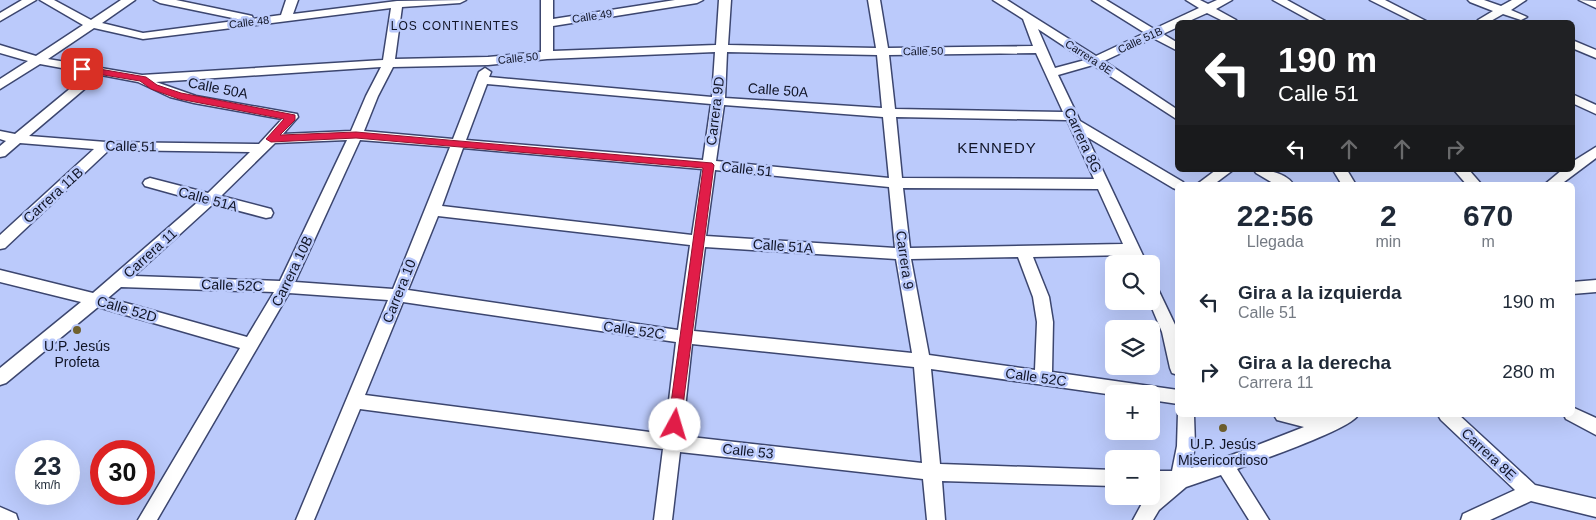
<!DOCTYPE html>
<html lang="es">
<head>
<meta charset="utf-8">
<style>
  body { margin:0; font-family:Arial,sans-serif; background:#f2f2f3; color:#1f2937; height:100vh; display:flex; flex-direction:column; font-size:19px; white-space:nowrap }
  * { box-sizing:border-box; margin:0 }
  p { font-size:16px; color:#747a83 }
  .icon { flex:none; width:28px; height:28px; fill:none; stroke:currentColor; stroke-width:2; stroke-linecap:round; stroke-linejoin:round }
  .map { position:relative; flex:1; overflow:hidden }
  .sheet { position:absolute; left:1175px; top:182px; width:400px; height:235px; display:flex; flex-direction:column; background:#fff; border-radius:8px; box-shadow:0 5px 20px #0002 }
  .sheet>* { flex:none }
  .top-card { position:absolute; left:1175px; top:20px; width:400px; height:152px; border-radius:8px; box-shadow:0 5px 20px #0002; background:#202124; color:#fff; overflow:hidden }
  .buttons { position:absolute; left:1105px; top:255px; display:grid; gap:10px }
  .buttons a { display:grid; place-items:center; width:55px; height:55px; border-radius:8px; background:#fff; box-shadow:0 5px 20px #0002; font-size:25px }
  .speed { position:absolute; left:15px; top:440px; display:flex; gap:10px; font-size:25px; font-weight:700; text-align:center }
  .speed>* { display:grid; place-content:center; width:65px; height:65px; border-radius:50%; background:#fff; box-shadow:0 5px 20px #0002; line-height:1 }
  .speed small { font-size:12px; font-weight:400 }
  .speed .limit { border:8px solid #d22; background:#fff; color:#111 }
  .pin { position:absolute; display:grid; place-items:center; width:42px; height:42px; color:#fff; margin:-21px; border-radius:10px; box-shadow:0 2px 8px #0006 }
  .me { position:absolute; width:55px; margin:-28px; rotate:6deg; stroke-linejoin:round; filter:drop-shadow(0 0 4px #0008) }
  .turn { display:flex; align-items:center; gap:18px; height:105px; padding:0 20px; font-size:22px }
  .turn .icon { width:65px; height:65px; stroke-width:2.5 }
  .turn b { display:block; font-size:35px; line-height:42px }
  .lanes { display:flex; align-items:center; height:48px; padding:0 20px; background:#0003; justify-content:center; gap:25px; direction:ltr }
  .lanes .off { opacity:.35 }
  .eta { display:flex; justify-content:space-evenly; align-items:center; height:85px; text-align:center }
  .eta b { font-size:30px; font-weight:600; line-height:35px }
  ul { padding:0; list-style:none }
  li { display:flex; align-items:center; gap:15px; height:70px; padding:0 20px }
  li div { flex:1 }
  li b { display:block; font-size:19px }
  li em { font-style:normal }
  .map>svg:first-child { display:block }
  .lines { fill:none; stroke-linecap:round; stroke-linejoin:round }
  .minor-casing { stroke:#3c466f; stroke-width:3 }
  .minor { fill:#fff; fill-rule:evenodd }
  .route { fill:#e11d48; stroke:#92132f }
  .poi-dot { fill:#70612e; stroke:#bbcafb; stroke-width:2 }
  .labels { text-anchor:middle; dominant-baseline:central; stroke-width:5; stroke-linejoin:round; paint-order:stroke }
  .far-street-label { font-size:11px; fill:#101426; stroke:#bbcafb }
  .far-neighbourhood-label { font-size:12px; letter-spacing:1px; fill:#101426; stroke:#bbcafb }
  .street-label { font-size:14px; fill:#101426; stroke:#bbcafb }
  .poi-label { font-size:14px; fill:#101426; stroke:#bbcafb }
  .neighbourhood-label { font-size:15px; letter-spacing:1px; fill:#101426; stroke:#bbcafb }
</style>
</head>
<body>
<div class="map">
<svg width="1596" height="520" viewBox="0 0 1596 520">
  <rect width="100%" height="100%" fill="#bbcafb"/>
  <g class="lines">
    <defs>
      <g id="minor">
        <polygon points="22,0 36,0 0,21 0,13"/>
        <path d="M40,0H54L91,20L121,0H135L102,23L143,33L242,20L160,3L154,0H176L248,15L252,16L253,19L281,15L286,0H298L293,14L397,1L466,0L460,3L402,7L395,59L488,57L541,52V0H553V19L675,0H703L697,3L553,26V51L716,45L719,0H731L728,45L876,48L868,0H880L888,48L1033,46L1023,19L993,0H1007L1096,56L1145,33L1092,0H1106L1154,29L1199,8L1186,0H1200L1208,4L1217,0H1232L1216,9L1236,20L1237,22H1225L1207,13L1187,22H1178V27L1163,34L1178,43V51L1153,38L1104,61L1178,110V120L1093,65L1058,75L1080,121L1183,182L1185,185H1178V190L1173,188L1087,137L1147,264H1132L1128,255L1033,257L1049,297L1053,322L1052,372L1178,390V404L1151,400V394L1114,395L931,369L940,464L1114,470V486L942,481L945,520H927L923,479L680,452L672,520H654L663,449L360,409L314,520H296L388,300L289,293L157,520H138L240,348L98,307L6,383L0,385V368L81,302L0,282V270L93,293L199,201L145,186L143,183L145,180L150,178L208,193L250,152L109,150L5,248L0,249V235L94,149L20,143L5,156L0,157V146L6,141L0,139V131L15,134L89,73L40,64L0,89V79L28,61L0,53V45L36,56L83,25ZM391,8L383,60L142,75L48,59L94,28L143,39ZM1038,29L1085,60L1055,68ZM715,52L712,97L489,77L491,72L485,68L479,72L453,139L364,131L378,96L393,67L488,65L547,59ZM727,52L877,55L882,108L725,98ZM1036,53L1063,112L895,109L889,55ZM381,67L366,96L351,131L283,134L298,117L297,114L196,96L156,82ZM101,75L138,82L170,97L194,103L282,119L259,144L106,142L29,136ZM487,84L711,104L703,160L466,140ZM724,105L883,117L889,178L716,161ZM896,117L1067,120L1094,179L902,178ZM347,140L280,281L134,276L213,204L266,218L271,217L273,213L271,209L221,196L275,143ZM360,140L450,147L393,289L295,282ZM463,148L702,169L692,235L442,206ZM715,170L889,187L895,248L706,236ZM903,188L1098,189L1123,244L910,248ZM438,216L690,245L678,330L408,290ZM705,247L896,259L912,353L694,331ZM1018,257L1033,297L1037,322L1035,370L929,355L911,259ZM121,287L274,292L247,337L108,298ZM403,302L676,342L665,434L365,395ZM692,344L914,367L922,463L682,436Z"/>
        <polygon points="1273,0 1287,0 1327,22 1313,22"/>
        <polygon points="1370,0 1385,0 1428,22 1414,22"/>
        <polygon points="1468,0 1484,0 1501,6 1512,0 1526,0 1511,10 1527,17 1521,20 1503,14 1489,22 1477,22 1478,20 1493,11 1470,2"/>
        <polygon points="1579,0 1596,1 1596,8"/>
        <polygon points="1572,40 1596,50 1596,58 1572,48"/>
        <polygon points="1572,94 1596,105 1596,114 1572,103"/>
        <polygon points="1596,147 1596,158 1560,185 1544,185 1562,170 1572,170 1572,162"/>
        <polygon points="1216,170 1233,170 1213,185 1196,185"/>
        <path d="M1254,170C1268,170 1285,172 1294,185H1276L1256,173Z"/>
        <polygon points="1333,170 1347,170 1356,185 1342,185"/>
        <polygon points="1454,170 1469,170 1482,185 1467,185"/>
        <polygon points="1596,280 1596,292 1572,294 1572,282"/>
        <polygon points="1151,283 1156,285 1178,331 1178,375 1172,373 1170,368 1162,332 1149,301 1151,301"/>
        <polygon points="1572,407 1596,418 1596,435 1566,419 1564,415 1572,415"/>
        <path d="M1178,413V415H1194L1195,446L1191,468L1224,458L1304,427L1277,420L1274,415H1318L1328,417L1332,415H1358C1351,429 1258,461 1237,469L1269,520H1249L1221,475L1186,487L1159,510L1153,520H1133L1145,498L1151,496V493L1158,488L1151,487V471H1172L1177,446Z"/>
        <polygon points="1438,415 1459,415 1535,485 1596,499 1596,517 1531,501 1490,520 1461,520 1463,514 1515,490 1441,420"/>
        <polygon points="0,507 16,514 18,520 0,520"/>
      </g>
    </defs>
    <!-- minor casing -->
    <use href="#minor" class="minor-casing"/>
    <!-- minor -->
    <use href="#minor" class="minor"/>
  </g>
  <!-- route -->
  <polygon class="route" points="82,66 146,77 157,85 181,93 295,115 295,120 280,135 356,132 712,163 714,165 680,429 675,431 670,429 668,425 703,168 356,138 271,142 266,139 284,119 179,99 151,89 140,81 79,71 78,69"/>
  <!-- markers -->
  <g class="poi-dot">
    <circle cx="77" cy="330" r="5"/>
    <circle cx="1223" cy="428" r="5"/>
  </g>
  <g class="labels">
    <!-- far-street labels -->
    <g class="far-street-label">
      <text transform="translate(592 16) rotate(-9)">Calle 49</text>
      <text transform="translate(249 22) rotate(-7)">Calle 48</text>
      <text transform="translate(1140 40) rotate(-25)">Calle 51B</text>
      <text transform="translate(923 51) rotate(-1)">Calle 50</text>
      <text transform="translate(1089 57) rotate(33)">Carrera 8E</text>
      <text transform="translate(518 58) rotate(-6)">Calle 50</text>
    </g>
    <!-- far-neighbourhood labels -->
    <g class="far-neighbourhood-label">
      <text x="455" y="26">LOS CONTINENTES</text>
    </g>
    <!-- street labels -->
    <g class="street-label">
      <text transform="translate(218 88) rotate(11)">Calle 50A</text>
      <text transform="translate(778 90) rotate(4)">Calle 50A</text>
      <text transform="translate(715 111) rotate(-83)">Carrera 9D</text>
      <text transform="translate(1083 140) rotate(65)">Carrera 8G</text>
      <text transform="translate(131 146) rotate(1)">Calle 51</text>
      <text transform="translate(747 169) rotate(6)">Calle 51</text>
      <text transform="translate(53 195) rotate(-42)">Carrera 11B</text>
      <text transform="translate(208 199) rotate(15)">Calle 51A</text>
      <text transform="translate(783 246) rotate(4)">Calle 51A</text>
      <text transform="translate(150 253) rotate(-42)">Carrera 11</text>
      <text transform="translate(905 260) rotate(82)">Carrera 9</text>
      <text transform="translate(292 271) rotate(-64)">Carrera 10B</text>
      <text transform="translate(232 285) rotate(2)">Calle 52C</text>
      <text transform="translate(399 291) rotate(-68)">Carrera 10</text>
      <text transform="translate(127 309) rotate(16)">Calle 52D</text>
      <text transform="translate(634 330) rotate(8)">Calle 52C</text>
      <text transform="translate(1036 377) rotate(8)">Calle 52C</text>
      <text transform="translate(748 451) rotate(6)">Calle 53</text>
      <text transform="translate(1489 454) rotate(43)">Carrera 8E</text>
    </g>
    <!-- poi labels -->
    <g class="poi-label">
      <text x="77" y="346">U.P. Jesús<tspan x="77" dy="16">Profeta</tspan></text>
      <text x="1223" y="444">U.P. Jesús<tspan x="1223" dy="16">Misericordioso</tspan></text>
    </g>
    <!-- neighbourhood labels -->
    <g class="neighbourhood-label">
      <text x="997" y="147">KENNEDY</text>
    </g>
  </g>
</svg>
<div class="buttons">
<a><svg class="icon" aria-label="search" viewBox="0 0 24 24"><circle cx="10" cy="10" r="6"/><path d="M15 15l6 6"/></svg></a>
<a><svg class="icon" aria-label="layers" viewBox="0 0 24 24"><path d="M12 4l9 5-9 5-9-5zM3 14l9 5 9-5"/></svg></a>
<a>+</a>
<a>−</a>
</div>
<div class="speed"><div>23<small>km/h</small></div><div class="limit">30</div></div>
<div class="pin" style="left:82px;top:69px;background:#d93025"><svg class="icon" aria-label="arrive" viewBox="0 0 24 24"><path d="M6 21V4h12l-3 4 3 4H6"/></svg></div>
<svg class="me" style="left:675px;top:425px" viewBox="-20 -20 40 40"><circle r="19" fill="#fff"/><path d="M0-13L10 11 0 6-10 11z" fill="#e11d48"/></svg>
<div class="top-card">
<div class="turn"><svg class="icon" aria-label="left" viewBox="0 0 24 24"><path d="M17 20v-9H6M10 6l-5 5 5 5"/></svg><div><b>190 m</b>Calle 51</div></div>
<div class="lanes"><svg class="icon" aria-label="left" viewBox="0 0 24 24"><path d="M17 20v-9H6M10 6l-5 5 5 5"/></svg><svg class="icon off" aria-label="ahead" viewBox="0 0 24 24"><path d="M12 20V5M6 11l6-6 6 6"/></svg><svg class="icon off" aria-label="ahead" viewBox="0 0 24 24"><path d="M12 20V5M6 11l6-6 6 6"/></svg><svg class="icon off" aria-label="right" viewBox="0 0 24 24"><path d="M7 20v-9h11M14 6l5 5-5 5"/></svg></div>
</div>
<section class="sheet">
<div class="eta">
<div><b>22:56</b><p>Llegada</p></div>
<div><b>2</b><p>min</p></div>
<div><b>670</b><p>m</p></div>
</div>
<ul>
<li><svg class="icon" aria-label="left" viewBox="0 0 24 24"><path d="M17 20v-9H6M10 6l-5 5 5 5"/></svg><div><b>Gira a la izquierda</b><p>Calle 51</p></div><em>190 m</em></li>
<li><svg class="icon" aria-label="right" viewBox="0 0 24 24"><path d="M7 20v-9h11M14 6l5 5-5 5"/></svg><div><b>Gira a la derecha</b><p>Carrera 11</p></div><em>280 m</em></li>
</ul>
</section>
</div>
</body>
</html>
